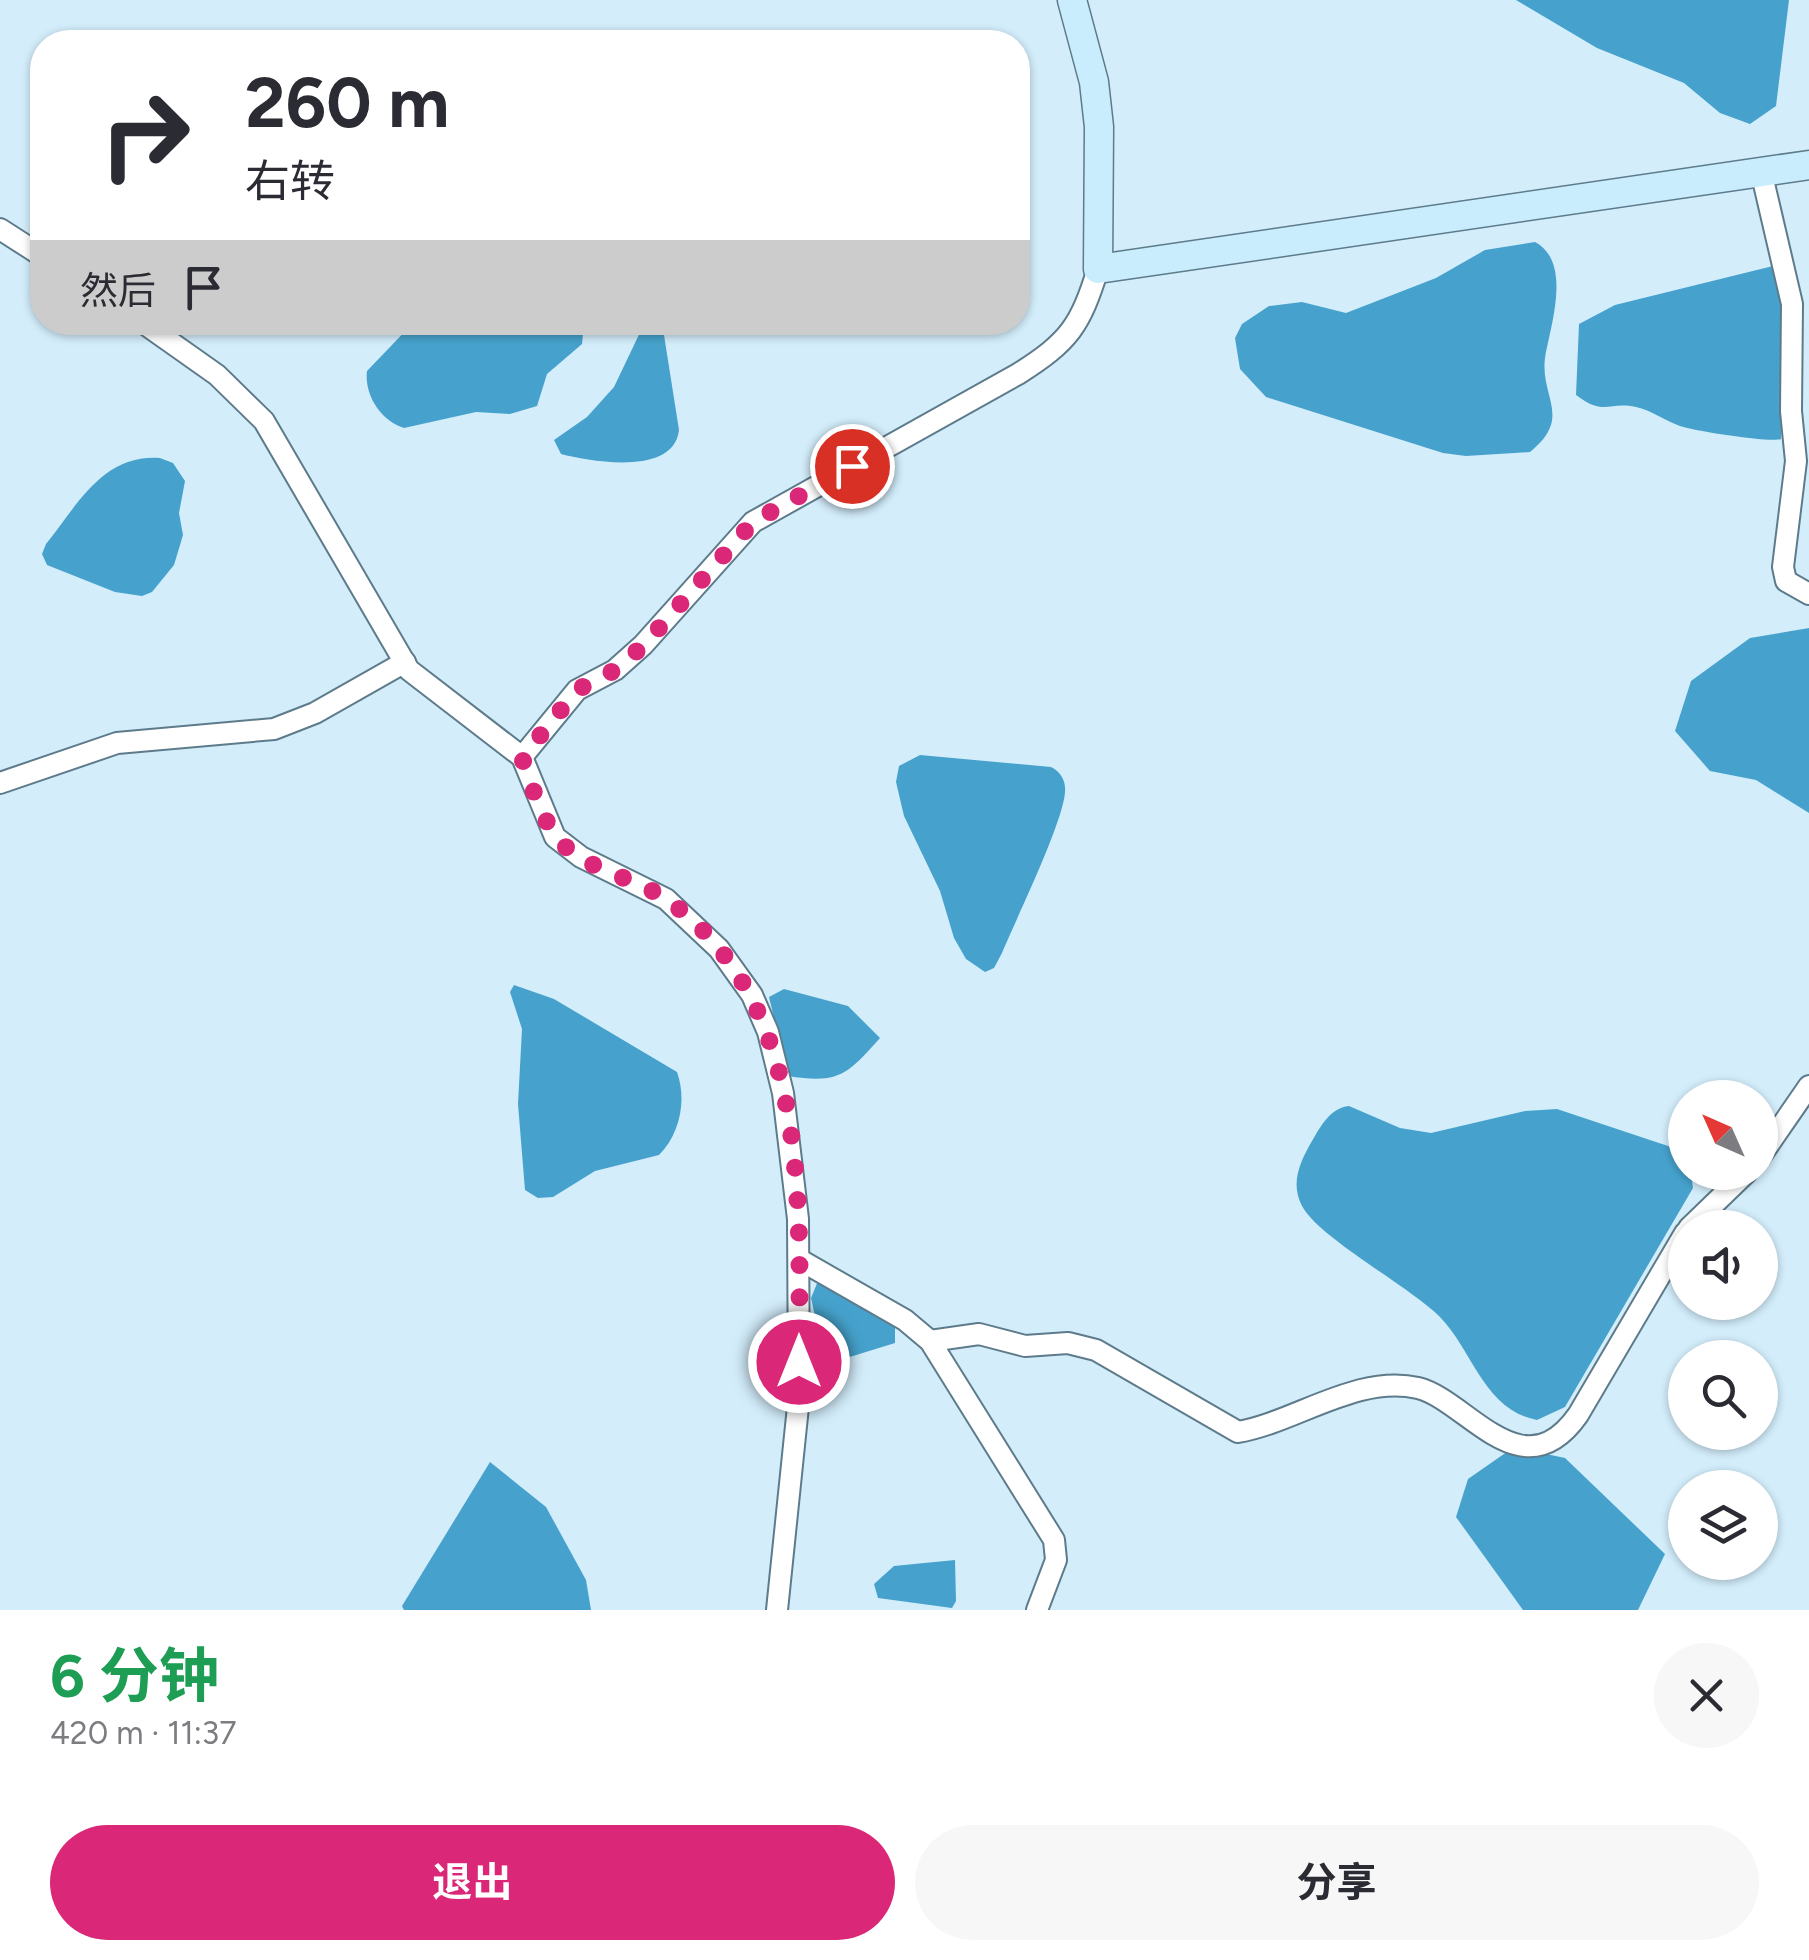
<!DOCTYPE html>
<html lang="zh">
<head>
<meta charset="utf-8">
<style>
  body { margin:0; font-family:Figtree,"Noto Sans SC",sans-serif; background:#f7f7f7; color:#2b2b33; height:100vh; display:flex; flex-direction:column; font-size:38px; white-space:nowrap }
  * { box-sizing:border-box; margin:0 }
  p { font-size:32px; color:#7c7c81 }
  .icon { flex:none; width:55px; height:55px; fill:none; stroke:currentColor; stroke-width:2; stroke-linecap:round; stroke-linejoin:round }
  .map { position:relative; height:1610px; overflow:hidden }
  .sheet { display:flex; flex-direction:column; background:#fff; flex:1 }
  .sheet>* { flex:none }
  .top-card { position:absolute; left:30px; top:30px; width:1000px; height:305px; border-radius:40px; box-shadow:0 2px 8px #0004; background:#fff; color:#2b2b33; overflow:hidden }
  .needle { width:65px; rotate:315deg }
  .fabs { position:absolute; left:1668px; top:1080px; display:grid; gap:20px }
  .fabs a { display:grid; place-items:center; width:110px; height:110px; border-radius:50%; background:#fff; box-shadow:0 2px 8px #0004; font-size:50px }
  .pin { position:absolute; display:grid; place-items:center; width:85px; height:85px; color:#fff; margin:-42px; border:5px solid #fff; border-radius:50%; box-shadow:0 2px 10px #0007 }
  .me { position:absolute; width:110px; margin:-55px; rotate:0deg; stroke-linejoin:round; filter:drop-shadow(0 0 8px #0008) }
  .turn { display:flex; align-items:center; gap:35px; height:210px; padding:0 50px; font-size:45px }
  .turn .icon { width:130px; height:130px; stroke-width:2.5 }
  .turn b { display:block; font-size:70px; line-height:85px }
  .then { display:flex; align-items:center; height:95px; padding:0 50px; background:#0003; gap:20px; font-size:38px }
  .round { display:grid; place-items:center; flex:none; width:105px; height:105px; border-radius:52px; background:#f7f7f7 }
  .headline { display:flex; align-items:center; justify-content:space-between; height:170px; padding:0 50px }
  h1 { font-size:60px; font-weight:700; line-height:75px; color:#1e9e55 }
  .cta { display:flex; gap:20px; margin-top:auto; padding:20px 50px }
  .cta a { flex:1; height:115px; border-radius:60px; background:#db2777; color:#fff; font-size:40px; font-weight:700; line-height:115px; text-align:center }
  .cta a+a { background:#f7f7f7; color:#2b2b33 }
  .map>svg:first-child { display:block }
  .water { fill:#46a2cc }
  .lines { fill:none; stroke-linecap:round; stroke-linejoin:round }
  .street-casing { stroke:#5d7b8b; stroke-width:24 }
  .secondary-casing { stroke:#5d7b8b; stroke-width:31 }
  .street { stroke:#fff; stroke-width:20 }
  .secondary { stroke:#c9edfc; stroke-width:28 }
  .route { stroke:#db2777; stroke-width:18; stroke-dasharray:0 32.4 }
</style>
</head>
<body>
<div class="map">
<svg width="1809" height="1610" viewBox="0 0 1809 1610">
  <rect width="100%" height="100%" fill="#d3edfb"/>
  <!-- water -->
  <g class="water">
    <polygon points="1516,0 1789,0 1776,106 1750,124 1720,113 1684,83 1597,48"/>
    <path d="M1535,242C1573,262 1550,327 1545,358C1540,398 1573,417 1530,452L1466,456L1443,453L1266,397L1240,369L1235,338L1242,324L1269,306L1302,302L1346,313L1436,278L1485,250Z"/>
    <path d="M1773,266C1797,313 1782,387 1781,439C1773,443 1693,431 1680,426C1665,421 1651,410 1636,407C1608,401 1605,417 1576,395L1579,324L1615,305Z"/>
    <path d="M645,322L658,323L664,335L679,430C674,476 592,462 561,454L554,440L587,417L614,387Z"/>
    <path d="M584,323L582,344L547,374L537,406L510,414L476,412L404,428C381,421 364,395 367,371L413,323Z"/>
    <path d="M160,458L173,463L185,481L179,513L183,535L174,565L152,592L142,596L115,592L47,565L42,554L46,544C77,506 102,454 160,458Z"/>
    <polygon points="1809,628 1809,813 1756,780 1710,771 1675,731 1691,681 1750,638"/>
    <path d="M920,755L1051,767C1061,772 1066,781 1065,792C1063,823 1016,919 1002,953L994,968L985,972L966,959L954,938L940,891L904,816L896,782L899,766Z"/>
    <path d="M514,985L554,999L677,1072C687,1100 680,1134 659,1155L595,1171L553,1197L538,1198L525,1190L518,1104L522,1029L510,992Z"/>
    <path d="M784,989L848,1006L880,1038C847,1075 839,1084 788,1076L769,997Z"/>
    <path d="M1349,1106L1400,1128L1431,1133L1525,1111L1557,1109L1671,1147L1685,1163V1172L1691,1173L1693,1188L1565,1407L1537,1420C1484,1410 1473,1351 1440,1317C1409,1286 1319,1238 1302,1206C1290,1183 1300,1162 1312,1141C1321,1126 1330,1108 1349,1106Z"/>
    <polygon points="818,1281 895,1326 895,1343 840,1360 824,1357 811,1298"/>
    <polygon points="1514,1447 1565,1458 1665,1554 1638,1610 1523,1610 1456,1517 1468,1479"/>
    <polygon points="490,1462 546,1507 586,1580 591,1610 404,1610 402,1606"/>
    <polygon points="955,1560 956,1601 952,1608 878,1598 874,1584 894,1566"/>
  </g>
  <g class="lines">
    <defs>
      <g id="street">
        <polyline points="1761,171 1792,304 1791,411 1796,461 1783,567 1786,581 1809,594"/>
        <polyline points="0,229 42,256"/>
        <polyline points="142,322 217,375 264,421 409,670 522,757 555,837 581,857 666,899 719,949 752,995 768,1032 783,1093 798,1219 799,1397 777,1610"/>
        <path d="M522,757L577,690L615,670L643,645L753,522L1018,374C1070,341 1080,326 1098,269"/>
        <polyline points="0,783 117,743 274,729 315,713 405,662"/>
        <polyline points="1760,1157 1809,1086"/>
        <polyline points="1689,1228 1747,1172"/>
        <polyline points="800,1260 905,1320 930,1341 1054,1540 1056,1560 1037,1610"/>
        <path d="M930,1341L979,1334L1025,1346L1068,1343L1096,1350L1238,1432C1296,1422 1357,1374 1418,1388C1467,1400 1522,1494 1578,1415L1685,1233"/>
      </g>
      <polyline id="secondary" points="1072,0 1094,82 1099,127 1098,269 1809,165"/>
    </defs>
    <!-- street casing -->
    <use href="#street" class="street-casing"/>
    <!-- secondary casing -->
    <use href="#secondary" class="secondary-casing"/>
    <!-- street -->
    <use href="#street" class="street"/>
    <!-- secondary -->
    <use href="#secondary" class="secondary"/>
  </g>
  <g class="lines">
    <!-- route -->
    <path class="route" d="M799,1362C800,1205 811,1001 666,899C633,876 579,869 555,835C539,812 531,783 522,758L577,690L615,670L644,645L753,522L852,466"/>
  </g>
</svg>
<div class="fabs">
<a><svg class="needle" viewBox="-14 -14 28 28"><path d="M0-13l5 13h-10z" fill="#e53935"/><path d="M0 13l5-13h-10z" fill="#7c7c81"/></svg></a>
<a><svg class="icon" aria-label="sound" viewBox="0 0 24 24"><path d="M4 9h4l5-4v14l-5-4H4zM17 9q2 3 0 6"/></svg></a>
<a><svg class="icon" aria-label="search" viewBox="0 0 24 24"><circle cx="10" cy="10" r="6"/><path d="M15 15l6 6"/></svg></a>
<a><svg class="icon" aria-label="layers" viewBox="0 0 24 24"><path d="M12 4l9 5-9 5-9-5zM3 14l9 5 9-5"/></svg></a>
</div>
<div class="pin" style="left:852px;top:466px;background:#d93025"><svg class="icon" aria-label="arrive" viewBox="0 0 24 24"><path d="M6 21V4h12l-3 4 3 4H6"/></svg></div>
<svg class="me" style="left:799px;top:1362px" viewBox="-20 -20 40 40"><circle r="17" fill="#db2777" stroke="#fff" stroke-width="3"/><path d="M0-11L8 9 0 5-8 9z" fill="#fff"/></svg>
<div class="top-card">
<div class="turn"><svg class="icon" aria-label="right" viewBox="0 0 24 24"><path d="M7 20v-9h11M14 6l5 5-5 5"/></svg><div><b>260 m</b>右转</div></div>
<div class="then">然后<svg class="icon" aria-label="arrive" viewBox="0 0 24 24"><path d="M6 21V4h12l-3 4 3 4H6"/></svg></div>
</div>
</div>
<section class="sheet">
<div class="headline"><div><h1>6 分钟</h1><p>420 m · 11:37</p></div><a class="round"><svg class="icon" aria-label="close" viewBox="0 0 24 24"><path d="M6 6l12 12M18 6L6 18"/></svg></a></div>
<div class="cta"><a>退出</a><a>分享</a></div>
</section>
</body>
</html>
